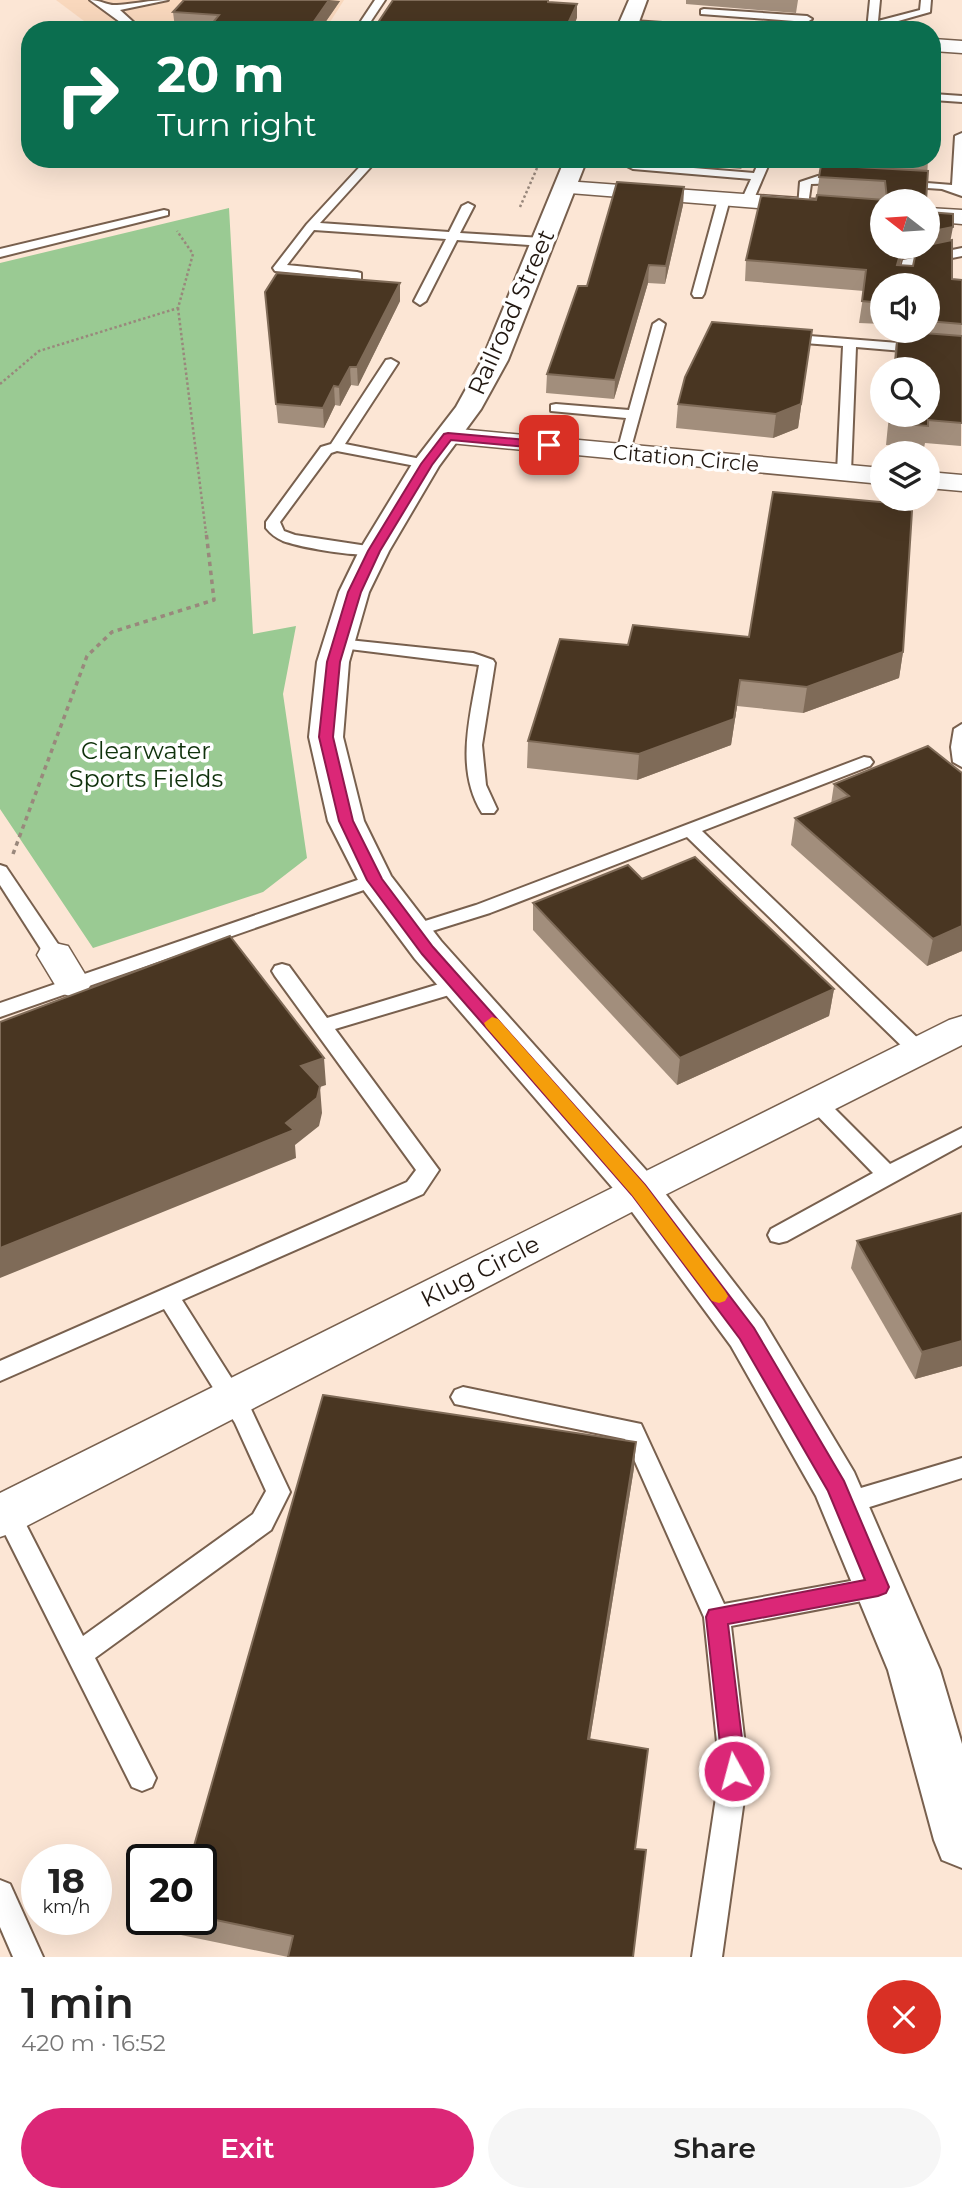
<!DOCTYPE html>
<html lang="en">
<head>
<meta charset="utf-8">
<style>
  body { margin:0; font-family:Montserrat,sans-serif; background:#f6f6f6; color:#222; height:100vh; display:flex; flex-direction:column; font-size:26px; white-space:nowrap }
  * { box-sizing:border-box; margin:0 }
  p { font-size:23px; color:#767676 }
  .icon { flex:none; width:38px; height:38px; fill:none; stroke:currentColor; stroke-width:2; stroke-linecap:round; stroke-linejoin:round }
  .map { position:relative; height:1957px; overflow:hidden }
  .details { display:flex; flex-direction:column; background:#fff; flex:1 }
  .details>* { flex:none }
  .hud { position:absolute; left:21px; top:21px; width:920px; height:147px; border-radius:28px; box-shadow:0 7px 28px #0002; background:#0b6e4f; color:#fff; overflow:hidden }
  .needle { width:46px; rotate:287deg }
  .buttons { position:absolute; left:870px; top:189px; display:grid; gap:14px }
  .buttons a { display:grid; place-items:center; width:70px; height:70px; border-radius:50%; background:#fff; box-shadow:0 7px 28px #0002; font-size:35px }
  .speed { position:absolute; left:21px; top:1844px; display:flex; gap:14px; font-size:35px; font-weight:700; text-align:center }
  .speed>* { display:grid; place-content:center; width:91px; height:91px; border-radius:50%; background:#fff; box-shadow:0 7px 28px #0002; line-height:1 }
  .speed small { font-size:18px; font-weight:400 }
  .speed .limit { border:4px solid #111; border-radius:10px; background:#fff; color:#111 }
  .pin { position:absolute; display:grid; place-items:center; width:60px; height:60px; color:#fff; margin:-30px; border-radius:14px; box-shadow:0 4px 10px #0006 }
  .me { position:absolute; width:77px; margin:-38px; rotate:353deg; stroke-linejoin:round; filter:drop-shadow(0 0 5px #0008) }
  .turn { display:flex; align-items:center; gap:24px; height:147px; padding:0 21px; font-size:32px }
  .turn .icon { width:91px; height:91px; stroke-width:2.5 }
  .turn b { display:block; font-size:49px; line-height:60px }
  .round { display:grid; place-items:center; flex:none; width:74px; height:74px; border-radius:37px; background:#f6f6f6 }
  .overview { display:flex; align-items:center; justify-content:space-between; height:119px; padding:0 21px }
  h1 { font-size:42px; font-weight:600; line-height:52px }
  .action { display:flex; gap:14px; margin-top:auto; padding:14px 21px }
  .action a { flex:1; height:80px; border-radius:42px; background:#db2777; color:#fff; font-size:28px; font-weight:600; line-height:80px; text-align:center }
  .action a+a { background:#f6f6f6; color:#222 }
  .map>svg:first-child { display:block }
  .built { fill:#f9d8bd }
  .green { fill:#9aca93 }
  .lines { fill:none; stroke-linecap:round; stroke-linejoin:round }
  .service-casing { stroke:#78604e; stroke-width:4 }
  .minor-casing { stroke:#78604e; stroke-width:3 }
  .secondary-casing { stroke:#78604e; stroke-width:4 }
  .path-far1 { stroke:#99887c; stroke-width:2.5; stroke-dasharray:2.5 2.5; stroke-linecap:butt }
  .path { stroke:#99887c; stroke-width:3.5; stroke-dasharray:4.5 4.5; stroke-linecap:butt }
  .service { fill:#fff; fill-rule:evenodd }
  .minor { fill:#fff; fill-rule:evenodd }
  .secondary { fill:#fff; fill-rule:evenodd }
  .wall { fill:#a28e7c; fill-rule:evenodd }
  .shaded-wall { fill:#7f6b58 }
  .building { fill:#493622; stroke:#7f6b58; stroke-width:2 }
  .route { fill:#db2777; stroke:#8e194d; stroke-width:2 }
  .slow { fill:#f59e0b }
  .labels { text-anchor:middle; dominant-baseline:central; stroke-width:7; stroke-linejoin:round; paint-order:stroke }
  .far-street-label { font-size:21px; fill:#211710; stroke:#fff }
  .street-label { font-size:24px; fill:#211710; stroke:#fff }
  .park-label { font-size:24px; fill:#10320c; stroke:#fff }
</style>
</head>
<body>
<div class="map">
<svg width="962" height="1957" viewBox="0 0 962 1957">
  <rect width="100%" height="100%" fill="#fce6d5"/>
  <!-- built -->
  <polygon class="built" points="56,0 344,0 325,30 96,30"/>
  <!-- green -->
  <polygon class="green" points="229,208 253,634 296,626 283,694 307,858 263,892 93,948 0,809 0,263"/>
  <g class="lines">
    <defs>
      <g id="service">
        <path d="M90,0C100,0 108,6 117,5C134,4 150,0 168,0L120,10L142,30H131Z"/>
        <polygon points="375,0 385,0 365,30 355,30"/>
        <polygon points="870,0 880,0 878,21 920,10 921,0 931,0 930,12 877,27 877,30 867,30"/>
        <polygon points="704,9 807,16 812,19 807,22 701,14 701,10"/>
        <polygon points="933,94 962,96 962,102 933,100"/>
        <polygon points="962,133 962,196 942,189 898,186 896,184 902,181 952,185 955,136"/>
        <polygon points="367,159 378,159 320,223 449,232 462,206 468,203 474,206 460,233 543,238 549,242 543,246 457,240 426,301 420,305 414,301 446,239 314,230 287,265 357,272 361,273 361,279 275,271 273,268 307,224"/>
        <polygon points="421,159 446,159 446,160 441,163"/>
        <polygon points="760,159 771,159 753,201 747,204 741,201 751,179 633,169 627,166 633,163 754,173"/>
        <polygon points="818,176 844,177 850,180 844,183 811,184 808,205 798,207 800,182"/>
        <polygon points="724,196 730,199 704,294 702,297 694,297 692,294 718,199"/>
        <polygon points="164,210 168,211 168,215 0,257 0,249"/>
        <polygon points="962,248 962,256 912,266 908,285 896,285 903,260"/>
        <polygon points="659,320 665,324 629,455 624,456 617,452 626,418 551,411 551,405 556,404 629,410 653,324"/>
        <polygon points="784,334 962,348 962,356 856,347 851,472 844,476 837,472 843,346 779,341 778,338"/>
        <path d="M391,359L398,363L345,444L426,460L433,464L426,468L337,451L331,453L280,522L284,531L295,535L374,547L381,551C370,561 300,547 283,541C276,538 271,534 266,528V522L321,447L331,444L386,360Z"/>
        <path d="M339,639L473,653L493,660L495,663L482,745L486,785L497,809L494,813H482C454,768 471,714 479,665L333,647L331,644Z"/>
        <polygon points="962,724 962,767 953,762 951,747 954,729"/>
        <polygon points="864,757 870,758 873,762 870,766 702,831 926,1046 929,1051 926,1056 912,1056 687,837 490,913 413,937 406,935 404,931 406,927 476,905"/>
        <polygon points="0,865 6,867 62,950 65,955 62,960 48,960 0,885"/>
        <polygon points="375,874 381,876 384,880 381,884 0,1017 0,1003"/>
        <polygon points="282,964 289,966 327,1018 459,978 466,980 469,985 466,990 335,1029 439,1170 423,1194 182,1300 251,1409 290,1492 271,1530 95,1658 156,1778 152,1787 142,1791 132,1787 0,1524 0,1505 7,1502 16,1505 83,1636 253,1514 266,1491 235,1423 164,1309 0,1381 0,1361 407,1182 416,1170 275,976 272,971 275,966"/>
        <polygon points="816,1095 823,1097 890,1164 962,1128 962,1145 787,1241 779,1243 771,1241 768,1235 771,1229 873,1173 809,1107 806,1102 809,1097"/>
        <polygon points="463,1387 641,1424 724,1604 878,1576 887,1579 891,1587 887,1595 878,1598 731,1626 748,1771 722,1957 692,1957 720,1771 704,1617 625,1439 455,1404 451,1397 455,1390"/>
        <polygon points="962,1458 962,1478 844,1515 835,1512 832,1504 835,1496 844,1493"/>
        <polygon points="0,1880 10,1884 43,1957 13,1957 0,1927"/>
      </g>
      <g id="minor">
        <polygon points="627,20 684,24 693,30 620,30 618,26 621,22"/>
        <polygon points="933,39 962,41 962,53 933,51"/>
        <polygon points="565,181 882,204 882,218 557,192 554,187 557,182"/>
        <polygon points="928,208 962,210 962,224 928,221"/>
        <polygon points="448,428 882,468 882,484 439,442 435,436 439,430"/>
        <polygon points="928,472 962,475 962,491 928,488"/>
        <polygon points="55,943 68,946 91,984 86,993 73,997 60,993 37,955 42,946"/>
        <polygon points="962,1016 962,1045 653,1201 17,1531 0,1537 0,1493 949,1020"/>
      </g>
      <g id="secondary">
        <polygon points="629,0 647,0 636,30 616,30"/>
        <polygon points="565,159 587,159 508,360 481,409 439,466 389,551 369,592 349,662 343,737 364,821 391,876 441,941 654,1179 763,1320 854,1472 940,1670 962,1744 962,1868 942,1860 934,1840 888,1670 816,1496 731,1346 624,1201 415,959 362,888 328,821 309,737 317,662 339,592 359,551 412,464 456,407 482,360"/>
      </g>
    </defs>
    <!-- service casing -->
    <use href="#service" class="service-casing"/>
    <!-- minor casing -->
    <use href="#minor" class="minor-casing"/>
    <!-- secondary casing -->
    <use href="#secondary" class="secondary-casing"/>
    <!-- path-far1 -->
    <g class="path-far1">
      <polyline points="520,207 541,159"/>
      <polyline points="178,308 206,533"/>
      <polyline points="0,384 39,351 178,308 193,254 177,231"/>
    </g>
    <!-- path -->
    <polyline class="path" points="13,854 87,656 112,632 214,600 206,531"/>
    <!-- service -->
    <use href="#service" class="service"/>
    <!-- minor -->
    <use href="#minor" class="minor"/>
    <!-- secondary -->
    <use href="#secondary" class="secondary"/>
  </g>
  <!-- wall -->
  <g class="wall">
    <polygon points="686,0 798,0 796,13 686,4"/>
    <polygon points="340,1 320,30 204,30 175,28 173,12"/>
    <polygon points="627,159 745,159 741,169 633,160 627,163"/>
    <path d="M822,159H928L926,201H882L950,241L952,279L962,280L961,446L925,443L924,448L886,445L889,415H928V369H893L897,331H928V285H882V324L859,323L864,291L745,281L746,260L816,200ZM916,255L913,266H900L902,257Z"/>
    <polygon points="684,187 683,205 665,284 648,283 614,399 546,393 547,374 587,286"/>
    <polygon points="400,283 400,301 358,386 351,385 340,406 335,405 324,428 278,423 265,292"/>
    <polygon points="812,330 798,428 773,438 676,428 678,404"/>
    <polygon points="628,645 903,652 899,678 803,713 737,706 731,745 637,780 527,768 528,741"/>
    <polygon points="962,773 962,951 927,966 791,845 795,818 831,804 834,784"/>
    <polygon points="642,879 834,989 829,1016 677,1085 533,930 533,903"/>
    <polygon points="962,1213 962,1366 915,1379 851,1268 857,1241"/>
    <polygon points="634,1468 590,1739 636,1849 288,1957 181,1935 177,1920 201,1920 201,1860"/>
  </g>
  <!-- shaded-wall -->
  <g class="shaded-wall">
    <polygon points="329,0 340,1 320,30 308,30"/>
    <polygon points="577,4 577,18 572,30 565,30"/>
    <polygon points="741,159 745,159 741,169"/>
    <polygon points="684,187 683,205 665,284 666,266"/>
    <polygon points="953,227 949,248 902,257 894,285 897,265 902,247 928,247 928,232"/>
    <polygon points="649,265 648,283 614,399 615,380"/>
    <polygon points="400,283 400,301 358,386 357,367"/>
    <polygon points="812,330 798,428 773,438 776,414"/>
    <polygon points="350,367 351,385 340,406 339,387"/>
    <polygon points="334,386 335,405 324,428 323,408"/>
    <polygon points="903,652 899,678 803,713 807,687"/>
    <polygon points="740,680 737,706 731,745 637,780 639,754"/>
    <polygon points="962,926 962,951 927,966 933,939"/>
    <polygon points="834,989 829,1016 677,1085 680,1058"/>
    <polygon points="324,1058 326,1085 320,1087 322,1113 319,1126 295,1145 296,1158 0,1278 0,1248 286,1123 301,1066"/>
    <polygon points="962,1341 962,1366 915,1379 922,1352"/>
    <polygon points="636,1442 634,1468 586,1764 588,1739"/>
  </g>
  <!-- building -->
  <g class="building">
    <polygon points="184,0 329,0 308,30 207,30 219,15 173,12"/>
    <polygon points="393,0 548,0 548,2 577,4 565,30 373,30"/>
    <polygon points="889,159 928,159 928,162"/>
    <polygon points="821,165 928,171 926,201 882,201 882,247 902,247 897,265 913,266 917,247 928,247 928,245 952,240 952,279 962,280 962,324 928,321 928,285 882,285 882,303 862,301 866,270 746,260 761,196 816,200 817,195 885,200 887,198 885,181 819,177"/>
    <polygon points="617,182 684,187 666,266 649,265 615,380 547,374 578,286 587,286"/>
    <polygon points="928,212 953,214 953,227 928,232"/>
    <polygon points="277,273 400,283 357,367 350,367 339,387 334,386 323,408 276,404 265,292"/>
    <polygon points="712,322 812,330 801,404 776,414 678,404 685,377"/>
    <polygon points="898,331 962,336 962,423 928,420 928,426 890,423 891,415 928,415 928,369 895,369"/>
    <polygon points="773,492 901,504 912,511 903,652 807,687 740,680 734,719 639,754 528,741 560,639 628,645 633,625 749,637"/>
    <polygon points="928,746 962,773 962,926 933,939 795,818 849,796 834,784"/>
    <polygon points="695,857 834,989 680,1058 533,903 628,865 642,879"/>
    <polygon points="230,936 324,1058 301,1066 320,1086 317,1098 286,1123 294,1130 0,1248 0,1022"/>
    <polygon points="962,1213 962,1341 922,1352 857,1241"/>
    <polygon points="323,1395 636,1442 588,1739 648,1749 635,1849 646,1850 633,1957 288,1957 293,1936 201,1917 201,1860 190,1860"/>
  </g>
  <!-- route -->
  <polygon class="route" points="448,433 549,442 554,445 549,449 451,440 432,465 380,551 361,592 340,662 333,737 353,821 382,879 433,947 645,1185 754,1328 844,1481 889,1587 886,1593 878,1596 728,1624 746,1771 742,1779 734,1782 726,1779 723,1771 706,1617 709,1610 865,1580 828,1491 740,1339 632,1195 422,954 367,880 339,821 319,737 327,662 348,592 368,551 421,464 444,434"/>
  <!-- slow -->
  <polygon class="slow" points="492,1017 498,1019 645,1185 725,1291 728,1296 725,1301 719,1303 712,1301 632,1195 486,1027 484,1023"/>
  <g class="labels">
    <!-- far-street labels -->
    <g class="far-street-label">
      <text transform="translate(686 458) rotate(5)">Citation Circle</text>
    </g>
    <!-- street labels -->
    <g class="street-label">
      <text transform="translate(511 312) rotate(-66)">Railroad Street</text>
      <text transform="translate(480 1271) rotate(-27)">Klug Circle</text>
    </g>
    <!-- park labels -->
    <g class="park-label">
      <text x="146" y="750">Clearwater<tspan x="146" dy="28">Sports Fields</tspan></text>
    </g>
  </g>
</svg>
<div class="buttons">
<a><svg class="needle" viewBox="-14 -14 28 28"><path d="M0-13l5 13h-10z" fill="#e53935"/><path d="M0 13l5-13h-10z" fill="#767676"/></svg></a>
<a><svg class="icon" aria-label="sound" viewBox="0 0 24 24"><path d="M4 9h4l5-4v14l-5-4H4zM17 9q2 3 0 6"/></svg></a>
<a><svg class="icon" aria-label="search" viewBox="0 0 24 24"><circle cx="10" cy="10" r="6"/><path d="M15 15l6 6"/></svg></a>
<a><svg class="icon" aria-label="layers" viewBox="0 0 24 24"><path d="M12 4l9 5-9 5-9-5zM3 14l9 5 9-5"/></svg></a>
</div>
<div class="speed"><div>18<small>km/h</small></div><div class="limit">20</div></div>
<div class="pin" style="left:549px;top:445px;background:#d93025"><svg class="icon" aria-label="arrive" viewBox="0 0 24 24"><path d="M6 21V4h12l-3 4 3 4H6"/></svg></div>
<svg class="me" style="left:734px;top:1771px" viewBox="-20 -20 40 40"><circle r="17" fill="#db2777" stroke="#fff" stroke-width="3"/><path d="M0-11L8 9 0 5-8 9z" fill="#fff"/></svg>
<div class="hud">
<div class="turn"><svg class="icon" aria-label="right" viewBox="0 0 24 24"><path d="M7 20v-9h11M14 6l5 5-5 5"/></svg><div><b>20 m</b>Turn right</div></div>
</div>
</div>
<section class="details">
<div class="overview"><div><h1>1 min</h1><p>420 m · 16:52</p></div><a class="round" style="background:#d93025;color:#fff"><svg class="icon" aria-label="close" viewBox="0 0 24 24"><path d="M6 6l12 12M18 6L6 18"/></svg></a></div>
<div class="action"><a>Exit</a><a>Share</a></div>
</section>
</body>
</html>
